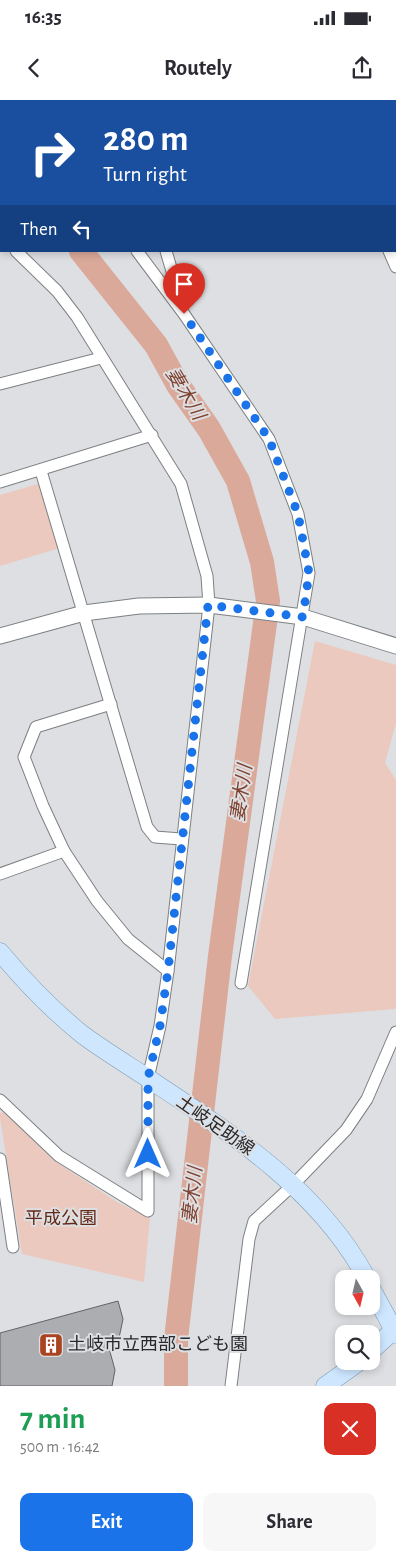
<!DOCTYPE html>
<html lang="en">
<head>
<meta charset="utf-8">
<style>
  body { margin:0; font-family:"Alegreya Sans","Noto Sans JP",sans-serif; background:#f7f7f7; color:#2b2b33; height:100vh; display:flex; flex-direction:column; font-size:19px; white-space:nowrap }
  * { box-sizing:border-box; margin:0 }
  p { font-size:16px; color:#7c7c81 }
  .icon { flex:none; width:28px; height:28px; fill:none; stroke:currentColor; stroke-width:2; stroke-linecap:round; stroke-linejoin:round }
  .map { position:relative; height:1286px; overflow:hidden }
  .side { display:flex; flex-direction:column; background:#fff; flex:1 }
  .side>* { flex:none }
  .banner { position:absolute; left:0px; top:0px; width:396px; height:152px; box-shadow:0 2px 8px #0003; background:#1a4fa0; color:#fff; overflow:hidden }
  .needle { width:32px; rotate:172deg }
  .tools { position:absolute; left:335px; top:1170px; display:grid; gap:10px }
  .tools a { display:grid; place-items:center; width:45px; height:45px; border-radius:10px; background:#fff; box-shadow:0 2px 8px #0003; font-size:25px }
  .pin { position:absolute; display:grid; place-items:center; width:42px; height:42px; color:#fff; margin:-51px -21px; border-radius:50% 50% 50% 0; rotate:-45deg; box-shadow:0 0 5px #0007 }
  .pin .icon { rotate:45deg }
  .me { position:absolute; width:55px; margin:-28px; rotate:0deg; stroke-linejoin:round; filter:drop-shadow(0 0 4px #0008) }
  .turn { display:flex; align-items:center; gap:18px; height:105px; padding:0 20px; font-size:22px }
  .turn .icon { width:65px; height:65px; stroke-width:2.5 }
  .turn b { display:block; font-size:35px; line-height:42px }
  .then { display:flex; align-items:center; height:48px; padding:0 20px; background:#0003; gap:10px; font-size:19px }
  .round { display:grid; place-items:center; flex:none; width:52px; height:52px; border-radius:10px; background:#f7f7f7 }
  .overview { display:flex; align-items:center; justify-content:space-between; height:85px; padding:0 20px }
  h1 { font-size:30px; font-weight:600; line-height:38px; color:#1e9e55 }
  .cta { display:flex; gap:10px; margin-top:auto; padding:10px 20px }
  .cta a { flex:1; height:58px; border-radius:10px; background:#1a73e8; color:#fff; font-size:20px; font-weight:600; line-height:58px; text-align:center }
  .cta a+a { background:#f7f7f7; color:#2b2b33 }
  .status { display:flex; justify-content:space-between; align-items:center; height:35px; padding:0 25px; background:#fff; direction:ltr }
  .status svg { height:14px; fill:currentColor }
  header { display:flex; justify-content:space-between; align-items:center; height:65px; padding:0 20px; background:#fff; font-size:22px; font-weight:600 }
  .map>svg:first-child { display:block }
  .green { fill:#ebc9bf }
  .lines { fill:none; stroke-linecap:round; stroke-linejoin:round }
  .stream { stroke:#daa99a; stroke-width:4 }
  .river { stroke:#daa99a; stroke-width:24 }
  .building { fill:#abadb0; stroke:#616466 }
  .street-casing { stroke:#7d8082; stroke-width:13 }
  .secondary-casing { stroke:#7d8082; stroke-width:17 }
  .primary-casing { stroke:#7f9ab4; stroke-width:19 }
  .street { stroke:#fff; stroke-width:11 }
  .secondary { stroke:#fff; stroke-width:15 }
  .primary { stroke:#cee7ff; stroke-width:18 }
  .route { stroke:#1a73e8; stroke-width:9; stroke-dasharray:0 16.2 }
  .labels { text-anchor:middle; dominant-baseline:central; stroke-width:4; stroke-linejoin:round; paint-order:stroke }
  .street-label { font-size:18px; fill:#28292a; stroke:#dddfe2 }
  .park-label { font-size:18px; fill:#642916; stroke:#dddfe2 }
  .poi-label { font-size:18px; fill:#28292a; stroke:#dddfe2; text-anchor:start }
  .water-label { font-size:19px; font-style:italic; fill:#80422f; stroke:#dddfe2 }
</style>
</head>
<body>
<div class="status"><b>16:35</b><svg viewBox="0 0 49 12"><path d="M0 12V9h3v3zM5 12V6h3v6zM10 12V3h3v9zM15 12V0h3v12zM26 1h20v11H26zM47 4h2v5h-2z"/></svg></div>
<header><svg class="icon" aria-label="back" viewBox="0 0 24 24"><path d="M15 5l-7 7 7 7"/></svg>Routely<svg class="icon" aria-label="share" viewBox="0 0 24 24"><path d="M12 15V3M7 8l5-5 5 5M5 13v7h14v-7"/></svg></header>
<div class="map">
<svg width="396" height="1286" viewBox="0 0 396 1286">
  <rect width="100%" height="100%" fill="#dddfe2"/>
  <!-- green -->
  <g class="green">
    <polygon points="41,383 60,448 0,466 0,395"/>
    <polygon points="315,541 396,565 396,623 385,663 396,680 396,907 395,909 275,919 248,886"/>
    <polygon points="3,1012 56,1062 117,1102 150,1118 144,1182 22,1154 0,1018 0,1013"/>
  </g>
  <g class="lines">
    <!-- stream -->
    <polyline class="stream" points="0,61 1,60"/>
    <!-- river -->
    <g class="river">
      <polyline points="0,55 1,58"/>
      <polyline points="81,151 156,245 178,285 209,329 238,381 262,462 268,501 220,856 176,1239 176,1286"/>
    </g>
  </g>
  <!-- building -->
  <polygon class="building" points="118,1201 123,1219 119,1238 107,1241 115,1270 112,1286 0,1286 0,1233"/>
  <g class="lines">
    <defs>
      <g id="street">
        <polyline points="10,0 11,1"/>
        <polyline points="116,0 116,1"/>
        <polyline points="323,0 323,1"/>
        <polyline points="0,136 1,137"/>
        <polyline points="137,151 184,214 269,339 298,414 309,473 241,883"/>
        <polyline points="166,151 182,205"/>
        <polyline points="389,151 396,167"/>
        <polyline points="0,284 101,258"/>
        <polyline points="41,371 147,727 155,737 181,739"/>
        <polyline points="0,382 152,335"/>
        <polyline points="111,604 36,627 24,657 43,706 64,751 97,801 128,839 168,871"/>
        <polyline points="0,774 64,751"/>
        <polyline points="0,1000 59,1056 148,1111 148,978 160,926 168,871 209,505 207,476 181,384 77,217 57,191 16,151"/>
        <polyline points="0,1059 13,1147"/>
        <polyline points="231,1286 249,1139 254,1121 294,1084 346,1030 367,999 396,932"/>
      </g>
      <polyline id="secondary" points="0,536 84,513 139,506 209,505 303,517 396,546"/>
      <g id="primary">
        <path d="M0,852C25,882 53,911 83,935C102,949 123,962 143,975C227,1031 318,1087 367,1179"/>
        <polyline points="371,1188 396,1234"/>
        <polyline points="371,1251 396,1228"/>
        <polyline points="325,1286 360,1261"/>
      </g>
    </defs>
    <!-- street casing -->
    <use href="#street" class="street-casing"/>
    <!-- secondary casing -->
    <use href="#secondary" class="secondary-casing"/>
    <!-- primary casing -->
    <use href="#primary" class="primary-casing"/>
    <!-- street -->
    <use href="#street" class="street"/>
    <!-- secondary -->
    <use href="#secondary" class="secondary"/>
    <!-- primary -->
    <use href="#primary" class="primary"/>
  </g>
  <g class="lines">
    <!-- route -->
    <polyline class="route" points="148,1054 148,978 160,926 168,871 208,505 303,517 309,473 298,414 269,339 184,214"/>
  </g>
  <!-- icons -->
  <defs>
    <symbol id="building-square" viewBox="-11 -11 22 22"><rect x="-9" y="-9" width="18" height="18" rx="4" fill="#aa4321" stroke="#dddfe2"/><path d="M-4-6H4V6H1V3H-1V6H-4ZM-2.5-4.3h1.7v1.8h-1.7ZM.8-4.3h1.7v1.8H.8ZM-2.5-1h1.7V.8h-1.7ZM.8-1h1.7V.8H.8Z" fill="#fff"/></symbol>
  </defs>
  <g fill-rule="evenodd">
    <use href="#building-square" x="37" y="1231" width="28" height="28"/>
  </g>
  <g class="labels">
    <!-- street labels -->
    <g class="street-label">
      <text transform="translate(215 1026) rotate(35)">土岐足助線</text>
    </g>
    <!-- park labels -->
    <g class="park-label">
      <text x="61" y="1119">平成公園</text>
    </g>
    <!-- poi labels -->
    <g class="poi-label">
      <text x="68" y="1245">土岐市立西部こども園</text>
    </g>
    <!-- water labels -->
    <g class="water-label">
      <text transform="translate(185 294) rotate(59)">妻木川</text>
      <text transform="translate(242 693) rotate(-82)">妻木川</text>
      <text transform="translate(193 1095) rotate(-84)">妻木川</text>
    </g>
  </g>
</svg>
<div class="tools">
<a><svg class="needle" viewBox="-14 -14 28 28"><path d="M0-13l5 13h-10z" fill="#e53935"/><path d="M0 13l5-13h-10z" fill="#7c7c81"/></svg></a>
<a><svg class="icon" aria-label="search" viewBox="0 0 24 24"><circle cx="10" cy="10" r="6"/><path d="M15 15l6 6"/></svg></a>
</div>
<div class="pin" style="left:184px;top:214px;background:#d93025"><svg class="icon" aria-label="arrive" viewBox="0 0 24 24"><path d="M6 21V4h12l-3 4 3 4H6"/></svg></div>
<svg class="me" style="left:148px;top:1054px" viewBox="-20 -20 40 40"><path d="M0-17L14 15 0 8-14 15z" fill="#1a73e8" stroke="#fff" stroke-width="4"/></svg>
<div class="banner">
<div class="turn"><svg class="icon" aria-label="right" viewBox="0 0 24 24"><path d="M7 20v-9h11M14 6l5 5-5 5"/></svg><div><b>280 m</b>Turn right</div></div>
<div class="then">Then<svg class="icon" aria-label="left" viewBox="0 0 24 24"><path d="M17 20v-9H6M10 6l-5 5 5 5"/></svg></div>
</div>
</div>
<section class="side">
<div class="overview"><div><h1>7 min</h1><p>500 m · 16:42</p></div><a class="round" style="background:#d93025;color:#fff"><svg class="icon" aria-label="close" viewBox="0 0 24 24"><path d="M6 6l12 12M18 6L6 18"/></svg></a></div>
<div class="cta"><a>Exit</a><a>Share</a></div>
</section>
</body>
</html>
